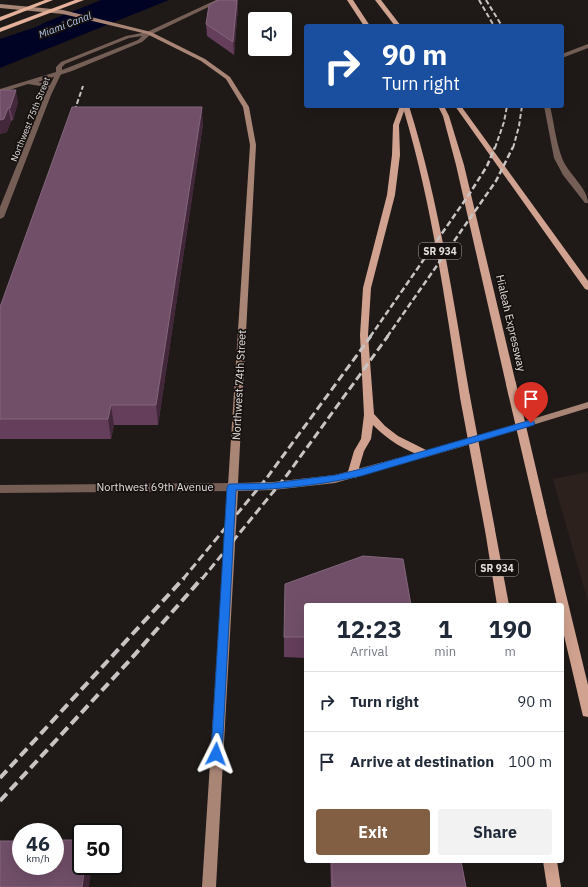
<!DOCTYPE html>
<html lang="en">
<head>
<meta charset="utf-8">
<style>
  body { margin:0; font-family:"IBM Plex Sans",sans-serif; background:#f2f2f3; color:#1f2937; height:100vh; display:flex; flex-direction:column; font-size:15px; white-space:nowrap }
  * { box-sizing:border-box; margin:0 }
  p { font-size:13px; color:#747a83 }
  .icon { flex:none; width:22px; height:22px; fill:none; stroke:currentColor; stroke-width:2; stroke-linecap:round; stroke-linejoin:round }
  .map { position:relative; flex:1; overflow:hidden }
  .drawer { position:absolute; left:304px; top:603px; width:260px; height:260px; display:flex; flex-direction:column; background:#fff; border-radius:4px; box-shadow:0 4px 16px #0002 }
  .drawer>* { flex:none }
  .top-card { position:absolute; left:304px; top:24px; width:260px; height:84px; border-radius:4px; box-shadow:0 4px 16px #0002; background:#1a4fa0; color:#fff; overflow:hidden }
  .tools { position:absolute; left:248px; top:12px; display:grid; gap:8px }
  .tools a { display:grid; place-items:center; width:44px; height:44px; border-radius:4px; background:#fff; box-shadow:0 4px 16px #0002; font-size:20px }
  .speed { position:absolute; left:12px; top:823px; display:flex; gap:8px; font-size:20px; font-weight:700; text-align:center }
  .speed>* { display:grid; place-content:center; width:52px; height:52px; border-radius:50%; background:#fff; box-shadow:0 4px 16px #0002; line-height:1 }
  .speed small { font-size:10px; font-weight:400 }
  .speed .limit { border:2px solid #111; border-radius:6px; background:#fff; color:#111 }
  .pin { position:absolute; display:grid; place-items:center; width:34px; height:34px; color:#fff; margin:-41px -17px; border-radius:50% 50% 50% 0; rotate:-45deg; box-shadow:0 0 4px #0007 }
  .pin .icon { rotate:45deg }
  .me { position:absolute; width:44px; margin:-22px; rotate:3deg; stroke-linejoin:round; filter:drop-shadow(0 0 3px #0008) }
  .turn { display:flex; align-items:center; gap:14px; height:84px; padding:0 12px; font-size:18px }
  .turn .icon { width:52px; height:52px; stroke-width:2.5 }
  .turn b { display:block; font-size:28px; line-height:34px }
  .eta { display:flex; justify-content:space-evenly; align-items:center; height:68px; text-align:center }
  .eta b { font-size:24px; font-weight:700; line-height:28px }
  .primary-button { display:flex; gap:8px; margin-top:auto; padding:8px 12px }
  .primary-button a { flex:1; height:46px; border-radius:4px; background:#825e42; color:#fff; font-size:16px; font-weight:700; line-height:46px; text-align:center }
  .primary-button a+a { background:#f2f2f3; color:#1f2937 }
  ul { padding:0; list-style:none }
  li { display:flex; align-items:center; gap:12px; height:60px; padding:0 12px; border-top:1px solid #e0e1e3 }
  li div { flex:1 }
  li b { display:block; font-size:15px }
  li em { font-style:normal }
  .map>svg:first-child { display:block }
  .built { fill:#2d211d }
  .water { fill:#000324 }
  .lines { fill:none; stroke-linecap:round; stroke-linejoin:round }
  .minor { fill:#755e55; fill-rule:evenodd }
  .tertiary { fill:#755e55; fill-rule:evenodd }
  .secondary { fill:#a98576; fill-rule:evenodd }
  .primary { fill:#d1a28f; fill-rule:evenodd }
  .trunk { fill:#e4b09a; fill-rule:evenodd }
  .rail-far3 { stroke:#c8c4c3; stroke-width:2; stroke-dasharray:5 2.5; stroke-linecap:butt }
  .rail-far2 { stroke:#c8c4c3; stroke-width:2.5; stroke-dasharray:6 3; stroke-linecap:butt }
  .rail-far1 { stroke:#c8c4c3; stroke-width:3; stroke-dasharray:8 4; stroke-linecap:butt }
  .rail { stroke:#c8c4c3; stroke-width:4; stroke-dasharray:10 5; stroke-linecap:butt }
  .primary-bridge { stroke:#d1a28f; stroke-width:10 }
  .wall { fill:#643e5b }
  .shaded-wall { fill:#42283a }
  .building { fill:#714f69; stroke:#83667b }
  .route { fill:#1a73e8; stroke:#114b97 }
  .labels { text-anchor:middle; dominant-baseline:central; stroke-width:3.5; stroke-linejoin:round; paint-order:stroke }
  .far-street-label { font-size:9px; fill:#e3dfde; stroke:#16110f }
  .far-water-label { font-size:10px; font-style:italic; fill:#b6cdf5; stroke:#16110f }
  .shield { fill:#16110f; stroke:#a6a1a0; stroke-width:1 }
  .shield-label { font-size:10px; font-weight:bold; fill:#e3dfde }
  .street-label { font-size:11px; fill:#e3dfde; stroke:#16110f }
</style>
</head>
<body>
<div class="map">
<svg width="588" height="887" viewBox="0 0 588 887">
  <rect width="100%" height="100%" fill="#1f1a18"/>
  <!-- built -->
  <polygon class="built" points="588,472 588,602 553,479"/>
  <!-- water -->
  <polygon class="water" points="101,0 169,0 0,68 0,39 36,27 46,22"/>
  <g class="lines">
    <!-- minor -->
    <g class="minor">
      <polygon points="588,44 588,48 562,58 562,54"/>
      <polygon points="57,71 62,72 51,95 4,217 0,219 0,207 45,95"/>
      <path d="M544,106H550C554,123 556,142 562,158C568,174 588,188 588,203H585L563,175L554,158Z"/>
      <polygon points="232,483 236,484 237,487 236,490 232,491 0,493 0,485"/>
    </g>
    <!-- tertiary -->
    <path class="tertiary" d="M216,0H223L150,35L142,42L72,71L38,82L53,86V88L28,84L0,93V89L56,72V67L61,62L126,36L147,32ZM142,36L138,40L62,70V67L65,64L129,38Z"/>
    <!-- secondary -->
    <polygon class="secondary" points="0,4 63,10 151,32 205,59 230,77 249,107 256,145 238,483 273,482 335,475 454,443 588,402 588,408 461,447 335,483 273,490 238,491 216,887 202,887 250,145 243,107 226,79 201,61 147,34 63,14 0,8"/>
    <!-- primary -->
    <g class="primary">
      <polygon points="347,0 353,0 370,26 364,26"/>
      <polygon points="375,0 381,0 401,26 395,26"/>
      <path d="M400,106H409C439,201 453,299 470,397L465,400L460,397C445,301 432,205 404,111L399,125L400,155L395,195L371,288L368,335L374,414L385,426L398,436L430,452L431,454L426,457C406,452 387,439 373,425L371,439L364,451L357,475L356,478H348L347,475L354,451L361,439L364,415L360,335L363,288L387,195L392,155L393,125Z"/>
      <polygon points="438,106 444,106 449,116 464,165 516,384 514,386 508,386 506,384 456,165 443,116"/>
      <polygon points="455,106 461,106 588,281 588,290 585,289"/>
      <polygon points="541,508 545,509 546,512 588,685 588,717 583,716 582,712 562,627 562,605 557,605 536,512 537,509"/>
      <polygon points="490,526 494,527 495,530 509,605 497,605 485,530 486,527"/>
      <polygon points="543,861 557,861 561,887 547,887"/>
    </g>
    <!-- trunk -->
    <g class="trunk">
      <polygon points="45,0 53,0 0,21 0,17"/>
      <polygon points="75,0 84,0 0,32 0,28"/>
    </g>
    <!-- rail-far3 -->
    <g class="rail-far3">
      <polyline points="479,0 494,26"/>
      <polyline points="486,0 502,26"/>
      <polyline points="72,118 83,86"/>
      <polyline points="495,148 504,122 507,106"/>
      <polyline points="513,148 519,126 522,106"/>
    </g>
    <!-- rail-far2 -->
    <g class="rail-far2">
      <polyline points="370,337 470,193 487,166 495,147"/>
      <polyline points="387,337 496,181 513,147"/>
    </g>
    <!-- rail-far1 -->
    <g class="rail-far1">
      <polyline points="183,579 266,479 371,336"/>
      <polyline points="202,579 287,475 388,336"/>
    </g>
    <!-- rail -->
    <g class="rail">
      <polyline points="0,778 184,578"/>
      <polyline points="0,801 130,660 202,578"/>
    </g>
    <!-- primary-bridge -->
    <g class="primary-bridge">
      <polyline points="511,384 541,512"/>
      <polyline points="465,397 490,530"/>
    </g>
  </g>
  <!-- wall -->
  <g class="wall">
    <polygon points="218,0 238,0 238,7 234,55 207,36 206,24"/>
    <polygon points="0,90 18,102 13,120 11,121 7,132 0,134"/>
    <polygon points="203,124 158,425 114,425 111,439 0,439 0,307"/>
    <polygon points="306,605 306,658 284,657 284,637"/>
    <polygon points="330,861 461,861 466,887 331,887"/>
  </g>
  <!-- shaded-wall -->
  <g class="shaded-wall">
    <polygon points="237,0 238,0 238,7 234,55 233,42"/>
    <polygon points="16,90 18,102 13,120 10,108"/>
    <polygon points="202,107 203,124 158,425 156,405"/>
    <polygon points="8,108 11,121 7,132 0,134 0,120"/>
    <polygon points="111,405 114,425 111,439 108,419"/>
    <polygon points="85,866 92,866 89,887 82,887"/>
  </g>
  <!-- building -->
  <g class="building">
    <polygon points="218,0 237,0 233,42 206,24 209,5"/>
    <polygon points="0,90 16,90 10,108 8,108 4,119 0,120"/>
    <polygon points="72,107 202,107 156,405 111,405 108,419 0,419 0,307"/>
    <polygon points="363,556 403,559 411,605 306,605 306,637 284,637 285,584"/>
    <polygon points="55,840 81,840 81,866 85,866 82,887 0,887 0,841 21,841 21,866 55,866"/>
    <polygon points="332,861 461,861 466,887 332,887"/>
  </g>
  <!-- route -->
  <path class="route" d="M531,420L535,423L534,425L361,476C320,485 279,490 236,490L222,754L221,758L216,759L212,758L211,754L227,487L229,484L273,483L336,475L361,469Z"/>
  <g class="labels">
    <!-- far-street labels -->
    <g class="far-street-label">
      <text transform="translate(30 119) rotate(-68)">Northwest 75th Street</text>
    </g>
    <!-- far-water labels -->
    <g class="far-water-label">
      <text transform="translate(65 25) rotate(-21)">Miami Canal</text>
    </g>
    <!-- shield labels -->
    <g class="shield">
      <rect x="419" y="243" width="42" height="16" rx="3"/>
      <rect x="476" y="560" width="42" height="16" rx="3"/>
    </g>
    <g class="shield-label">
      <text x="440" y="251">SR 934</text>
      <text x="497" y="568">SR 934</text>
    </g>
    <!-- street labels -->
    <g class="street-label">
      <text transform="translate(511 323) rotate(77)">Hialeah Expressway</text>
      <text transform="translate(239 385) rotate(-87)">Northwest 74th Street</text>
      <text x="155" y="487">Northwest 69th Avenue</text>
    </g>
  </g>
</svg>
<div class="tools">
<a><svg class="icon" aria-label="sound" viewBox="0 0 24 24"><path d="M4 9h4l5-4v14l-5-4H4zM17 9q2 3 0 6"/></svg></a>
</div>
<div class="speed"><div>46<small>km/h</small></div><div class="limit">50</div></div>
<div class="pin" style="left:531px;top:423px;background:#d93025"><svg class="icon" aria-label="arrive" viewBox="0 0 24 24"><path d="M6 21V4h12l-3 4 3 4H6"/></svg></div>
<svg class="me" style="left:216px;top:754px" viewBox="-20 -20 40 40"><path d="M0-17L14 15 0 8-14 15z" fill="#1a73e8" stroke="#fff" stroke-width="4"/></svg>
<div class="top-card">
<div class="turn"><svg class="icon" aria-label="right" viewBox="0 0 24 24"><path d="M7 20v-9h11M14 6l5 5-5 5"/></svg><div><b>90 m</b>Turn right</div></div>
</div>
<section class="drawer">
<div class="eta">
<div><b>12:23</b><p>Arrival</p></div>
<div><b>1</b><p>min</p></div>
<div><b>190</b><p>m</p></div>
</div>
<ul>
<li><svg class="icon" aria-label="right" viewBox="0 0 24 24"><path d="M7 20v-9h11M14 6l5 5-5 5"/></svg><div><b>Turn right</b></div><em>90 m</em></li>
<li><svg class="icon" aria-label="arrive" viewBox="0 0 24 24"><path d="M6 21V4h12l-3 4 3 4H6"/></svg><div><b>Arrive at destination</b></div><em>100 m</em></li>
</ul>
<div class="primary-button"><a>Exit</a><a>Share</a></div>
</section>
</div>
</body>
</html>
